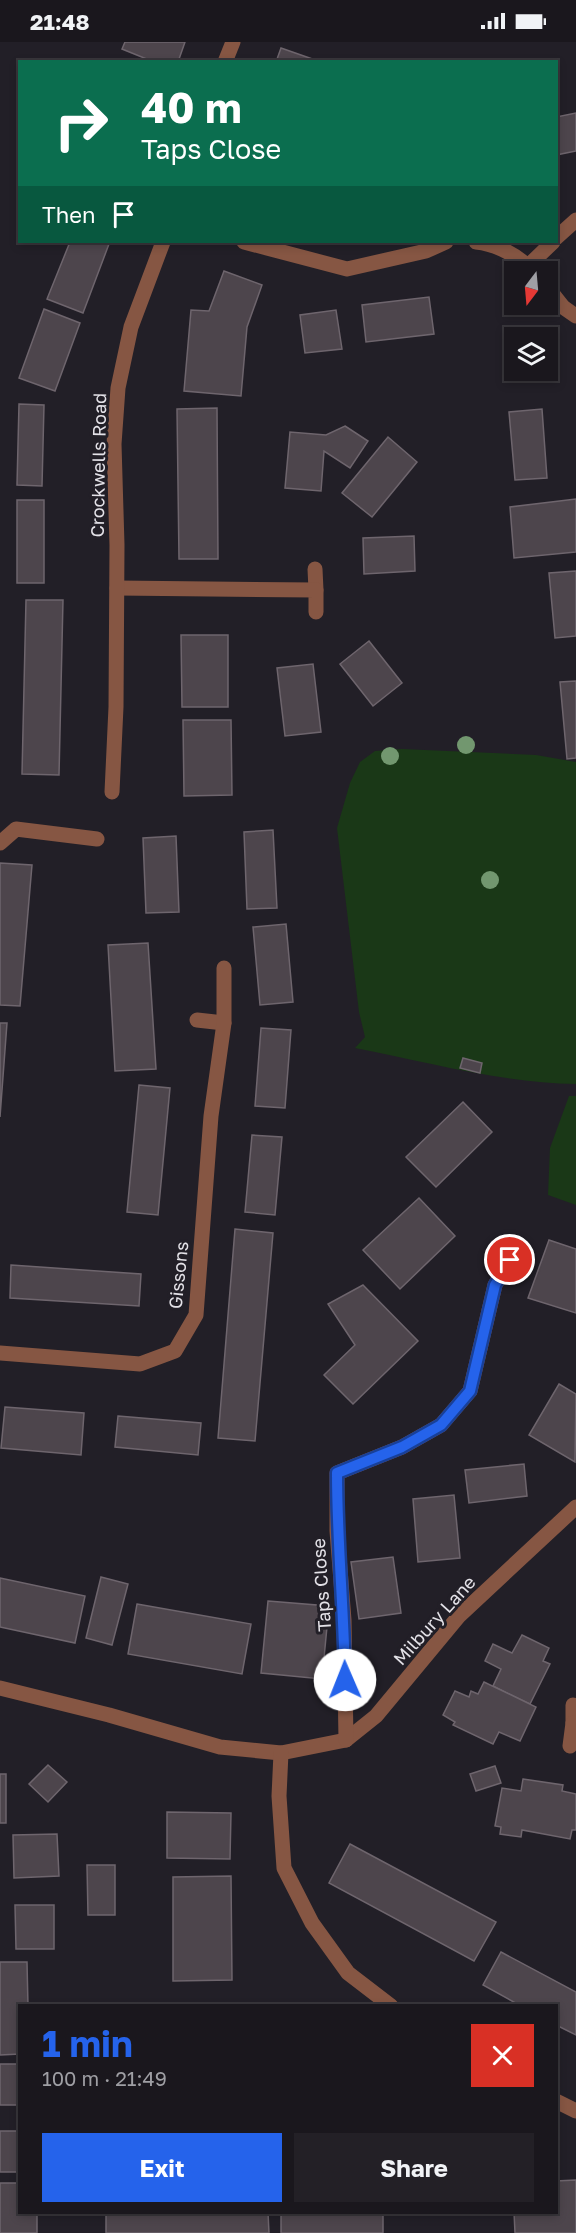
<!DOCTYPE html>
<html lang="en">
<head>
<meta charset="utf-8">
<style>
  body { margin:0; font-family:"Golos Text",sans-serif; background:#232026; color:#f1f3f6; height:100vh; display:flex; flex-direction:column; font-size:22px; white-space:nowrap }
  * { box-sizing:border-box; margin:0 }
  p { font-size:20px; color:#9f9fa4 }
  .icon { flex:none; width:33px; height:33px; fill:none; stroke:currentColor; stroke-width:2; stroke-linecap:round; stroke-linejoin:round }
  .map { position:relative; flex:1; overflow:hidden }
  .drawer { position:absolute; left:18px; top:1962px; width:540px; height:210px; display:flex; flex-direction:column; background:#1a171d; border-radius:0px; box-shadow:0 3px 9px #0003,0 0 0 2px #38363b }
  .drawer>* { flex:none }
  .banner { position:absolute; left:18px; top:18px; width:540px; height:183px; border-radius:0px; box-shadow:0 3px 9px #0003,0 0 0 2px #38363b; background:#0b6e4f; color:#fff; overflow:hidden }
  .needle { width:39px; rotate:196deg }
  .fabs { position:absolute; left:504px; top:219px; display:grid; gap:12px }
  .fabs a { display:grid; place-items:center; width:54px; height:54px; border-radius:0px; background:#1a171d; box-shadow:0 3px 9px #0003,0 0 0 2px #38363b; font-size:30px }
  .pin { position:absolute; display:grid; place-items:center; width:51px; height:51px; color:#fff; margin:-26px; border:3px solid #fff; border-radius:50%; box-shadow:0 2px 6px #0007 }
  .me { position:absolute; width:66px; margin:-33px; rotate:359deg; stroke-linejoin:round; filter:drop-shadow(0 0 4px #0008) }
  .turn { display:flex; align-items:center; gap:21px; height:126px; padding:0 24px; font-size:27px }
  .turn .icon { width:78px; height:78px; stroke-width:2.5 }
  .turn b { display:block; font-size:42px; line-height:51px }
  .then { display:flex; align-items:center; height:57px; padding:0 24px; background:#0003; gap:12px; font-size:22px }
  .round { display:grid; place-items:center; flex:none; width:63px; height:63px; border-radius:0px; background:#232026 }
  .summary { display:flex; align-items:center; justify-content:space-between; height:102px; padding:0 24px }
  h1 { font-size:36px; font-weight:700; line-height:45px; color:#2563eb }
  .cta { display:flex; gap:12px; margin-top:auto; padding:12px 24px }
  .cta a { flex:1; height:69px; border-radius:0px; background:#2563eb; color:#fff; font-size:24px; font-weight:700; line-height:69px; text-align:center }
  .cta a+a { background:#232026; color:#f1f3f6 }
  .status { display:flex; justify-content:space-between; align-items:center; height:42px; padding:0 30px; background:#1a171d; direction:ltr }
  .status svg { height:16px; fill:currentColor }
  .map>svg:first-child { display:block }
  .green { fill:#1a3817 }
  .building { fill:#4d454c; stroke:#6e656d; stroke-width:1.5 }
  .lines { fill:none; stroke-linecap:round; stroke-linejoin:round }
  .service { stroke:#865643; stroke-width:15 }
  .minor { stroke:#865643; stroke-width:15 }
  .tree { fill:#72976f }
  .route-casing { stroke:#184099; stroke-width:15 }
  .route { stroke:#2563eb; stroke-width:10 }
  .labels { text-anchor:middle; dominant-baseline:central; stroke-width:6; stroke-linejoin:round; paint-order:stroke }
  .street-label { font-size:18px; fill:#e4e2e8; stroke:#221f27 }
</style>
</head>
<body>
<div class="status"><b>21:48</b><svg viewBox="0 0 49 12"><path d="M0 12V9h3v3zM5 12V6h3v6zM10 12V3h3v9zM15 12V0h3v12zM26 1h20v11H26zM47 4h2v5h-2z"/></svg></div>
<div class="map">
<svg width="576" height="2191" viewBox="0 0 576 2191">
  <rect width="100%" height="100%" fill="#221f27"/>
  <!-- green -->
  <g class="green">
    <path d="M402,707L536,713L576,720V1042C504,1041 426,1020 355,1006L365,995L359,970L337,786L350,741L360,720L375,709Z"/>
    <polygon points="569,1054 576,1054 576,1163 548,1153 550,1106"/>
  </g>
  <!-- building -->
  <g class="building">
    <polygon points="125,0 185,0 178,20 154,20 122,7"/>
    <polygon points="281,6 321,20 276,20"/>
    <polygon points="576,71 576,109 556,113 556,75"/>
    <polygon points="70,200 103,200 109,202 83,271 47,257"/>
    <polygon points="224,229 262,243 247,285 241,354 184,349 191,268 209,269"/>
    <polygon points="429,255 434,292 366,300 362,263"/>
    <polygon points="44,267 80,281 55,349 19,336"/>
    <polygon points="336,268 342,307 305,311 300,273"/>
    <polygon points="19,362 44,363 42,444 17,443"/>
    <polygon points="217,366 218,517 179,517 177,367"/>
    <polygon points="542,367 547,436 515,438 509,370"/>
    <polygon points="345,384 368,399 350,426 324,409 321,449 285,446 290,390 326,393"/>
    <polygon points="388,395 417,420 372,475 342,451"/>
    <polygon points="576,457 576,510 514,516 510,465"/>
    <rect x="17" y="458" width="27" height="83"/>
    <polygon points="414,494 415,529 364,532 363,496"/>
    <polygon points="576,529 576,594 555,596 549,531"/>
    <polygon points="26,558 63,558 59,733 22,732"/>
    <polygon points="181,593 228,593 228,665 182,665"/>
    <polygon points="369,599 402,641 373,664 340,622"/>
    <polygon points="313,622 321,690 285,694 277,626"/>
    <polygon points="576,639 576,716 567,717 560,640"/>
    <polygon points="183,678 231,678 232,753 184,754"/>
    <polygon points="273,788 277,866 247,867 244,790"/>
    <polygon points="176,794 179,870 146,871 143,796"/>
    <polygon points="0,821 32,823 20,964 0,963"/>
    <polygon points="286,882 293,960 260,963 253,885"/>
    <polygon points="148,901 156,1027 115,1029 108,903"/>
    <polygon points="0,981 7,981 0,1075"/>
    <polygon points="261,986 291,988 285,1066 255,1064"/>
    <polygon points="463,1016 482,1021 480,1031 460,1026"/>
    <polygon points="139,1043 170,1046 158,1173 127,1170"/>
    <polygon points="463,1060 492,1090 436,1145 406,1115"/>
    <polygon points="252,1093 282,1095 275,1173 245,1170"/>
    <polygon points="419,1156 455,1194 400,1247 363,1208"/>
    <polygon points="235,1187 273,1191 255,1399 218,1396"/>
    <polygon points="549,1198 576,1207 576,1271 528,1256"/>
    <polygon points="11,1223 141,1232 139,1264 10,1256"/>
    <polygon points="363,1243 418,1299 353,1362 324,1333 355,1303 328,1262"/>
    <polygon points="559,1342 576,1352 575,1420 529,1393"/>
    <polygon points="5,1365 84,1371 81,1413 1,1406"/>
    <polygon points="118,1374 201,1381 198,1413 115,1405"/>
    <polygon points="524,1422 527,1454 469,1461 465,1428"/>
    <polygon points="454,1453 460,1516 418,1520 413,1457"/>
    <polygon points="393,1515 401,1571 359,1577 351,1520"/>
    <polygon points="101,1535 128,1542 112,1603 86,1596"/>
    <polygon points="0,1536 85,1554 75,1601 0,1585"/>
    <polygon points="268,1559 329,1564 322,1637 261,1631"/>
    <polygon points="137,1562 251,1582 242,1632 128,1612"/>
    <polygon points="522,1593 549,1606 543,1619 550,1622 530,1662 493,1644 501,1627 485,1619 493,1602 512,1611"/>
    <polygon points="484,1640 536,1665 520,1699 499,1690 493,1702 453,1683 455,1680 443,1673 455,1649 469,1655 471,1649 478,1652"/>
    <polygon points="48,1723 67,1740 48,1760 29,1742"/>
    <polygon points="495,1724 501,1741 476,1749 470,1732"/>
    <rect x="0" y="1732" width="6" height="49"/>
    <polygon points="523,1737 563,1743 562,1749 576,1752 576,1788 572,1788 570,1797 522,1788 521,1795 500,1792 501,1785 495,1784 502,1746 521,1749"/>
    <polygon points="167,1770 231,1771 230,1817 167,1816"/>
    <polygon points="57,1792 59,1834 14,1836 13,1793"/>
    <polygon points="350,1802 496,1880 474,1919 329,1841"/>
    <polygon points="87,1823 115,1823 115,1873 88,1873"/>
    <polygon points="231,1834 232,1938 173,1939 173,1835"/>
    <polygon points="15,1863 54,1863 54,1907 16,1907"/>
    <polygon points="501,1910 576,1950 576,1993 556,1983 556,1964 521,1964 483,1943"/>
    <polygon points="0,1920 27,1920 28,1964 20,1964 20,2012 0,2013"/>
    <rect x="0" y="2022" width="20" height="41"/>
    <rect x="0" y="2089" width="20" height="41"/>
    <polygon points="576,2138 576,2191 515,2191 514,2170 556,2170 556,2139"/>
    <polygon points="0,2141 20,2141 20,2170 37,2170 37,2191 0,2191"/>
    <polygon points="106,2170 268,2170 269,2191 106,2191"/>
    <rect x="281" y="2170" width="102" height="21"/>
  </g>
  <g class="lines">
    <!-- service -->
    <polyline class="service" points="0,801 16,787 97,797"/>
    <!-- minor -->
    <g class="minor">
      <polyline points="225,20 233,0"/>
      <polyline points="556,196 576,178"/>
      <polyline points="244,200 347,227 426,209 446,200"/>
      <path d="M476,200C496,202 520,214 533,230"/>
      <polyline points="528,224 553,200"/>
      <polyline points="548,246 563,265 576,274"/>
      <polyline points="315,527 316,548"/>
      <polyline points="117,546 316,548 316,570"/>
      <polyline points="112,750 116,665 117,503 114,402 118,346 131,285 163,200"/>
      <polyline points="197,978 224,981"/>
      <polyline points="0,1311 140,1322 175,1309 196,1273 211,1074 224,981 224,926"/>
      <polyline points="0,1646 109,1673 220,1705 281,1711 346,1698 376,1674 459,1574 576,1465"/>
      <polyline points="573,1681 573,1663"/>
      <polyline points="346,1698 344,1578 337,1489 337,1431 402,1405 441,1383 470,1349 495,1243 510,1218"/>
      <polyline points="570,1704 573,1681 576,1682"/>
      <polyline points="281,1711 279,1754 284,1826 312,1881 348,1931 391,1964"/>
      <polyline points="556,2059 576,2069"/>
    </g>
  </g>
  <!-- trees -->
  <g class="tree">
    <circle cx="466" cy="703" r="9"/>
    <circle cx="390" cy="714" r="9"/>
    <circle cx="490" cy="838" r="9"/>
  </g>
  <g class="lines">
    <defs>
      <path id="route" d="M345,1638C344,1569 337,1500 337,1431L402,1405L441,1383L470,1349L495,1243L510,1218"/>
    </defs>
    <!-- route casing -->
    <use href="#route" class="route-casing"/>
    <!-- route -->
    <use href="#route" class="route"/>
  </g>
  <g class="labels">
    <!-- street labels -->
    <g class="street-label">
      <text transform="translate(98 423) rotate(-89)">Crockwells Road</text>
      <text transform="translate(178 1233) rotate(-84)">Gissons</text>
      <text transform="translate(321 1543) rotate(-94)">Taps Close</text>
      <text transform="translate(434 1578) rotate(-48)">Milbury Lane</text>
    </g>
  </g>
</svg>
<div class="fabs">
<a><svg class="needle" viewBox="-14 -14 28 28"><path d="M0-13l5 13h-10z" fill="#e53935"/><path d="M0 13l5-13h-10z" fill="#9f9fa4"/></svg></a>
<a><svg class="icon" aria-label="layers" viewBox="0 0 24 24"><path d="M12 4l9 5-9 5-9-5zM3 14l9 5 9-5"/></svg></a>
</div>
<div class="pin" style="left:510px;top:1218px;background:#d93025"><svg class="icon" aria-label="arrive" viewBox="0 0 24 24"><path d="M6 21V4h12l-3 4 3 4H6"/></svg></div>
<svg class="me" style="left:345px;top:1638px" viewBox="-20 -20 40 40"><circle r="19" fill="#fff"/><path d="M0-13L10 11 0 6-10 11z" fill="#2563eb"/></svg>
<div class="banner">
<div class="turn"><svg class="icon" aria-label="right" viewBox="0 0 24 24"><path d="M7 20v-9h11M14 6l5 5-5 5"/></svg><div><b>40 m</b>Taps Close</div></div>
<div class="then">Then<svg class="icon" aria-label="arrive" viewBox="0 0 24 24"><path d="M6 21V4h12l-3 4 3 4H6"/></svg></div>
</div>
<section class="drawer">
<div class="summary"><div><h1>1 min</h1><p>100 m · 21:49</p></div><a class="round" style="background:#d93025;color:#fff"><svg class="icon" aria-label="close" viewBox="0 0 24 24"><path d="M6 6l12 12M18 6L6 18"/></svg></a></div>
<div class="cta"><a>Exit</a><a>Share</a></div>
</section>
</div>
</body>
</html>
